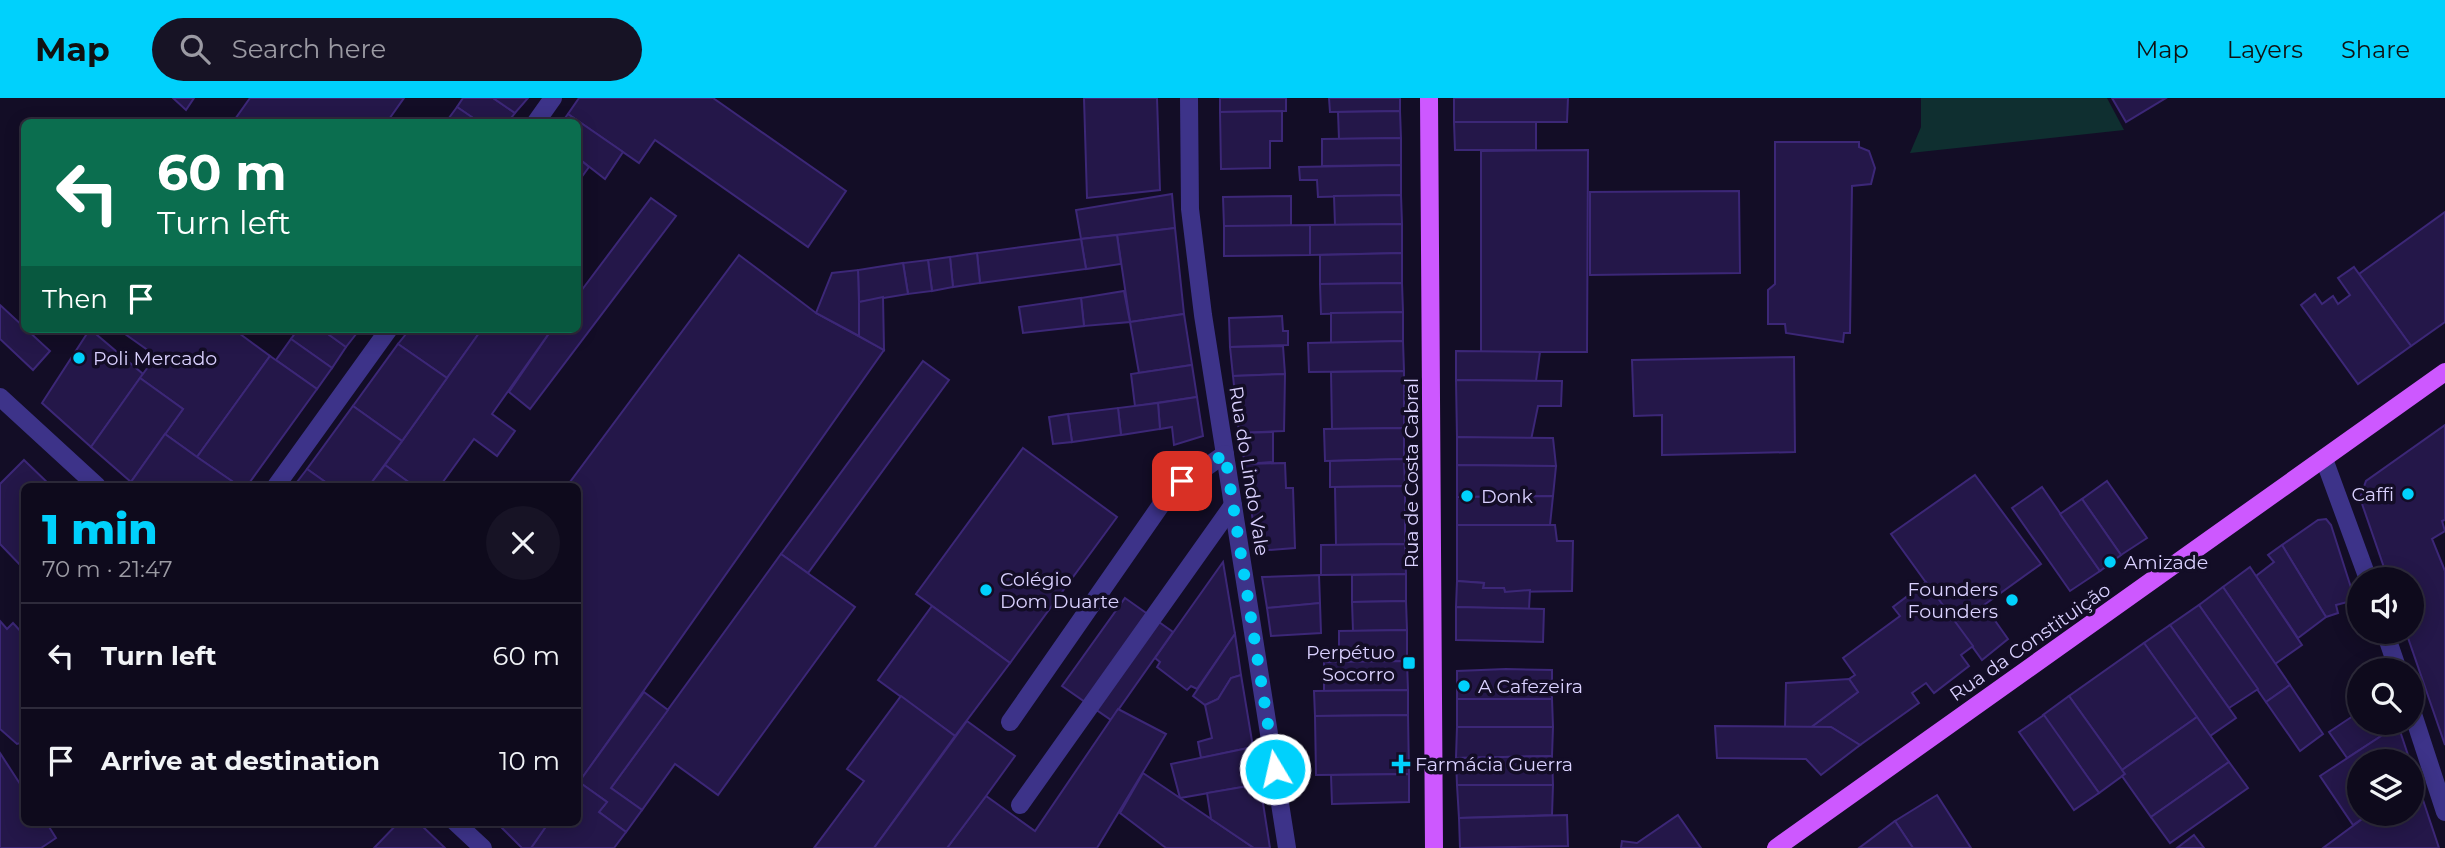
<!DOCTYPE html>
<html lang="en">
<head>
<meta charset="utf-8">
<style>
  body { margin:0; font-family:Montserrat,sans-serif; background:#171325; color:#f1f3f6; height:100vh; display:flex; flex-direction:column; font-size:26px; white-space:nowrap }
  * { box-sizing:border-box; margin:0 }
  p { font-size:23px; color:#9b9aa3 }
  .icon { flex:none; width:38px; height:38px; fill:none; stroke:currentColor; stroke-width:2; stroke-linecap:round; stroke-linejoin:round }
  .map { position:relative; flex:1; overflow:hidden }
  .panel { position:absolute; left:21px; top:385px; width:560px; height:343px; display:flex; flex-direction:column; background:#0e0a1c; border-radius:10px; box-shadow:0 4px 18px #0003,0 0 0 2px #2e2b3b }
  .panel>* { flex:none }
  .hud { position:absolute; left:21px; top:21px; width:560px; height:214px; border-radius:10px; box-shadow:0 4px 18px #0003,0 0 0 2px #2e2b3b; background:#0b6e4f; color:#fff; overflow:hidden }
  .controls { position:absolute; left:2347px; top:469px; display:grid; gap:14px }
  .controls a { display:grid; place-items:center; width:77px; height:77px; border-radius:50%; background:#0e0a1c; box-shadow:0 4px 18px #0003,0 0 0 2px #2e2b3b; font-size:35px }
  .pin { position:absolute; display:grid; place-items:center; width:60px; height:60px; color:#fff; margin:-30px; border-radius:14px; box-shadow:0 4px 10px #0006 }
  .me { position:absolute; width:77px; margin:-38px; rotate:351deg; stroke-linejoin:round; filter:drop-shadow(0 0 5px #0008) }
  .turn { display:flex; align-items:center; gap:24px; height:147px; padding:0 21px; font-size:32px }
  .turn .icon { width:91px; height:91px; stroke-width:2.5 }
  .turn b { display:block; font-size:49px; line-height:60px }
  .then { display:flex; align-items:center; height:66px; padding:0 21px; background:#0003; gap:14px; font-size:26px }
  .round { display:grid; place-items:center; flex:none; width:74px; height:74px; border-radius:37px; background:#171325 }
  .summary { display:flex; align-items:center; justify-content:space-between; height:119px; padding:0 21px }
  h1 { font-size:42px; font-weight:800; line-height:52px; color:#00d1fc }
  ul { padding:0; list-style:none }
  li { display:flex; align-items:center; gap:21px; height:105px; padding:0 21px; border-top:2px solid #2e2b3b }
  li div { flex:1 }
  li b { display:block; font-size:26px }
  li em { font-style:normal }
  header { display:flex; align-items:center; gap:42px; box-sizing:border-box; height:98px; padding:0 35px; background:#00d1fc; color:#111 }
  header strong { font-size:33px }
  nav { display:flex; gap:38px; margin-inline-start:auto; font-size:24px }
  .search { width:490px; height:63px; background:#171325; display:flex; align-items:center; gap:18px; box-sizing:border-box; padding:0 24px; border-radius:38px; color:#9b9aa3; font-size:26px }
  .map>svg:first-child { display:block }
  .green { fill:#0f2f30 }
  .building { fill:#241749; stroke:#3c2777; stroke-width:2 }
  .lines { fill:none; stroke-linecap:round; stroke-linejoin:round }
  .minor { stroke:#3d3389; stroke-width:18 }
  .major { stroke:#cd58ff; stroke-width:18 }
  .route { stroke:#00d1fc; stroke-width:12; stroke-dasharray:0 21.6 }
  .poi-dot { fill:#00d1fc; stroke:#130d26; stroke-width:2.5 }
  .labels { text-anchor:middle; dominant-baseline:central; stroke-width:7; stroke-linejoin:round; paint-order:stroke }
  .poi-label { font-size:19px; fill:#dad1ff; stroke:#130d26; text-anchor:start }
  .street-label { font-size:19px; fill:#dad1ff; stroke:#130d26 }
</style>
</head>
<body>
<header>
<strong>Map</strong>
<div class="search"><svg class="icon" aria-label="search" viewBox="0 0 24 24"><circle cx="10" cy="10" r="6"/><path d="M15 15l6 6"/></svg>Search here</div>
<nav><a>Map</a><a>Layers</a><a>Share</a></nav>
</header>
<div class="map">
<svg width="2445" height="750" viewBox="0 0 2445 750">
  <rect width="100%" height="100%" fill="#130d26"/>
  <!-- green -->
  <polygon class="green" points="1921,0 2107,0 2124,32 1910,55 1921,29"/>
  <!-- building -->
  <g class="building">
    <polygon points="173,0 194,0 186,12"/>
    <polygon points="250,0 404,0 387,24 233,24"/>
    <polygon points="463,0 493,0 515,15 508,24 479,24 457,9"/>
    <polygon points="493,0 528,0 515,15"/>
    <polygon points="579,0 713,0 846,93 808,149 655,42 639,65 568,16"/>
    <polygon points="1084,0 1157,0 1160,92 1087,100"/>
    <polygon points="1220,0 1286,0 1286,13 1220,14"/>
    <polygon points="1329,0 1400,0 1400,13 1330,14"/>
    <polygon points="1454,0 1568,0 1567,24 1454,24"/>
    <polygon points="2112,0 2166,0 2126,24"/>
    <polygon points="457,9 479,24 446,24"/>
    <polygon points="1282,13 1282,43 1270,43 1270,70 1221,71 1220,14"/>
    <polygon points="1400,13 1401,40 1339,41 1338,14"/>
    <polygon points="568,16 623,54 605,81 578,60 578,24 562,24"/>
    <polygon points="1454,24 1536,24 1536,52 1455,52"/>
    <polygon points="1401,40 1401,67 1322,68 1322,41"/>
    <polygon points="1775,44 1859,44 1859,49 1869,53 1875,70 1871,86 1852,88 1850,235 1844,235 1843,244 1786,235 1785,226 1768,226 1768,192 1775,186"/>
    <polygon points="1588,52 1587,254 1481,254 1481,53"/>
    <polygon points="578,60 589,69 578,84"/>
    <polygon points="1401,67 1401,97 1318,99 1317,82 1300,82 1299,69"/>
    <polygon points="1739,93 1740,175 1590,177 1590,94"/>
    <polygon points="1172,96 1175,130 1081,141 1076,112"/>
    <polygon points="1401,97 1402,126 1335,127 1334,98"/>
    <polygon points="1291,98 1291,128 1224,128 1223,99"/>
    <polygon points="651,100 676,118 530,311 509,294 552,231 578,231 578,197"/>
    <polygon points="2445,114 2445,224 2411,248 2359,176"/>
    <polygon points="1402,126 1402,155 1310,157 1310,127"/>
    <polygon points="1310,127 1310,157 1224,158 1224,128"/>
    <polygon points="1175,130 1184,216 1130,224 1117,137"/>
    <polygon points="1117,137 1121,166 1086,171 1081,141"/>
    <polygon points="1081,141 1086,171 980,185 977,155"/>
    <polygon points="977,155 980,185 953,189 950,159"/>
    <polygon points="1402,155 1402,185 1320,186 1320,157"/>
    <polygon points="739,157 816,215 884,252 578,686 578,388 567,388"/>
    <polygon points="950,159 953,189 932,193 928,162"/>
    <polygon points="928,162 932,193 908,196 903,165"/>
    <polygon points="903,165 908,196 859,204 858,172"/>
    <polygon points="2354,169 2411,248 2358,286 2301,207 2315,196 2322,206 2333,198 2338,206 2350,197 2338,180"/>
    <polygon points="858,172 859,204 859,238 816,215 832,175"/>
    <polygon points="1402,185 1403,214 1321,216 1320,186"/>
    <polygon points="1124,193 1130,224 1084,228 1081,200"/>
    <polygon points="883,199 884,252 859,238 859,204"/>
    <polygon points="1081,200 1084,228 1023,235 1019,209"/>
    <polygon points="0,207 50,253 33,272 0,241"/>
    <polygon points="1403,214 1403,243 1331,245 1331,215"/>
    <polygon points="1184,216 1192,267 1139,275 1130,224"/>
    <polygon points="1282,218 1283,233 1288,233 1288,247 1230,249 1229,220"/>
    <polygon points="90,231 143,276 91,349 42,305"/>
    <polygon points="118,231 238,231 236,233 270,258 197,359 165,336 183,311 140,280 156,258"/>
    <polygon points="298,231 321,231 346,249 332,270 291,241"/>
    <polygon points="321,231 360,231 346,249"/>
    <polygon points="410,231 482,231 447,280 398,246"/>
    <polygon points="482,231 552,231 492,316 515,333 497,358 474,341 440,388 414,388 385,367"/>
    <polygon points="291,241 332,270 317,291 276,262"/>
    <polygon points="1403,243 1404,273 1309,274 1308,245"/>
    <polygon points="398,246 447,280 402,343 353,308"/>
    <polygon points="1283,248 1285,276 1233,278 1230,249"/>
    <polygon points="1456,253 1540,254 1536,283 1456,282"/>
    <polygon points="270,258 317,291 247,388 239,388 197,359"/>
    <polygon points="1794,259 1795,354 1662,357 1662,317 1634,318 1632,262"/>
    <polygon points="923,263 949,282 808,475 781,456"/>
    <polygon points="1192,267 1197,299 1135,308 1131,276"/>
    <polygon points="1404,273 1404,330 1332,331 1331,274"/>
    <polygon points="1285,276 1284,333 1239,335 1233,278"/>
    <polygon points="140,280 183,311 131,384 91,349"/>
    <polygon points="1456,282 1562,283 1561,308 1538,308 1531,342 1457,339"/>
    <polygon points="1197,299 1203,338 1174,347 1172,329 1160,331 1158,305"/>
    <polygon points="1158,305 1160,331 1121,337 1118,310"/>
    <polygon points="353,308 402,343 369,388 331,388 307,371"/>
    <polygon points="1118,310 1121,337 1072,344 1068,316"/>
    <polygon points="1068,316 1072,344 1053,346 1049,319"/>
    <polygon points="2445,327 2445,422 2442,423 2445,433 2432,441 2445,473 2445,647 2406,534 2412,534 2412,481 2388,481 2360,400 2366,383"/>
    <polygon points="1404,330 1404,361 1325,363 1324,331"/>
    <polygon points="1273,334 1273,364 1245,366 1239,335"/>
    <polygon points="165,336 197,359 239,388 135,388 131,384"/>
    <polygon points="1457,339 1553,340 1556,368 1457,367"/>
    <polygon points="1023,350 1117,419 1010,565 916,496"/>
    <polygon points="1404,361 1405,388 1330,389 1330,363"/>
    <polygon points="24,362 51,388 24,388 24,471 0,446 0,386"/>
    <polygon points="1285,365 1286,390 1293,390 1295,450 1257,453 1245,366"/>
    <polygon points="385,367 414,388 369,388"/>
    <polygon points="1457,367 1556,368 1553,398 1457,399"/>
    <polygon points="307,371 331,388 294,388"/>
    <polygon points="1975,377 2041,466 1984,507 2008,541 1982,562 1891,436"/>
    <polygon points="2107,383 2147,440 2121,457 2082,401"/>
    <polygon points="1405,388 1405,446 1336,447 1335,389"/>
    <polygon points="2042,389 2100,473 2070,493 2012,410"/>
    <polygon points="1553,398 1550,427 1457,427 1457,399"/>
    <polygon points="2082,401 2121,457 2100,473 2060,416"/>
    <polygon points="2326,421 2331,427 2355,502 2336,507 2338,515 2326,519 2282,447 2318,422"/>
    <polygon points="1457,427 1555,427 1557,443 1573,443 1572,493 1505,494 1504,490 1483,490 1484,485 1457,483"/>
    <polygon points="1405,446 1406,476 1321,477 1321,447"/>
    <polygon points="2282,447 2326,519 2298,540 2256,478 2274,464 2268,457"/>
    <polygon points="781,456 855,509 718,697 675,666 642,712 611,690"/>
    <polygon points="1223,464 1235,536 1197,591 1191,588 1187,592 1157,569 1160,564 1155,560"/>
    <polygon points="2250,469 2302,547 2275,566 2223,489"/>
    <polygon points="1406,476 1406,503 1352,504 1352,477"/>
    <polygon points="1319,477 1320,505 1267,510 1262,479"/>
    <polygon points="1457,483 1484,485 1483,490 1504,490 1505,494 1530,492 1529,511 1456,509"/>
    <polygon points="1926,484 1973,548 1961,557 1969,568 1934,595 1926,585 1912,595 1919,605 1860,647 1831,629 1810,630 1858,594 1849,581 1855,577 1843,560 1900,518 1893,509"/>
    <polygon points="2223,489 2290,587 2266,604 2199,507"/>
    <polygon points="1125,500 1173,534 1111,622 1062,588"/>
    <polygon points="1406,503 1407,532 1353,533 1352,504"/>
    <polygon points="1320,505 1321,535 1271,538 1267,510"/>
    <polygon points="2199,507 2258,591 2229,610 2170,527"/>
    <polygon points="932,508 1010,565 955,638 878,582"/>
    <polygon points="1456,509 1544,511 1543,544 1456,542"/>
    <polygon points="0,523 7,531 13,525 24,537 24,644 17,646 0,631"/>
    <polygon points="2170,527 2236,620 2210,638 2144,545"/>
    <polygon points="1407,532 1407,563 1339,564 1339,533"/>
    <polygon points="1235,536 1241,577 1231,580 1218,601 1205,607 1193,598"/>
    <polygon points="2144,545 2197,619 2122,672 2069,598"/>
    <polygon points="1407,563 1408,592 1324,593 1324,564"/>
    <polygon points="1506,571 1552,572 1552,601 1457,601 1457,573"/>
    <polygon points="1241,577 1253,649 1201,660 1198,644 1212,640 1205,607 1218,601 1231,580"/>
    <polygon points="1849,581 1858,594 1810,630 1785,629 1786,585"/>
    <polygon points="2290,587 2323,636 2300,653 2266,604"/>
    <polygon points="1408,592 1408,617 1315,618 1314,593"/>
    <polygon points="644,594 668,612 611,690 642,712 626,734 599,714 607,704 579,684"/>
    <polygon points="901,598 955,638 874,750 814,750 864,683 847,671"/>
    <polygon points="2069,598 2125,676 2099,695 2043,617"/>
    <polygon points="1457,601 1552,601 1553,629 1457,629"/>
    <polygon points="1118,611 1166,636 1097,750 947,750 986,698 1035,733"/>
    <polygon points="2359,614 2359,625 2398,627 2347,660 2329,634"/>
    <polygon points="1408,617 1409,676 1316,677 1315,618"/>
    <polygon points="2044,617 2099,695 2074,712 2019,634"/>
    <polygon points="2197,619 2229,664 2151,719 2122,678 2125,676 2122,672"/>
    <polygon points="967,623 1015,658 986,698 947,750 874,750"/>
    <polygon points="2398,627 2410,663 2359,663 2359,716 2369,716 2353,727 2320,678"/>
    <polygon points="1715,628 1831,629 1860,647 1821,677 1806,661 1717,660"/>
    <polygon points="1457,629 1553,629 1552,658 1456,660"/>
    <polygon points="1253,649 1260,686 1180,700 1171,666"/>
    <polygon points="0,655 24,692 24,724 46,724 56,740 41,750 0,750"/>
    <polygon points="1552,658 1553,687 1457,687 1456,660"/>
    <polygon points="2229,664 2248,690 2170,745 2151,719"/>
    <polygon points="1143,675 1254,750 1166,750 1120,715"/>
    <polygon points="1409,676 1409,704 1332,706 1331,677"/>
    <polygon points="2416,681 2439,750 2323,750 2369,716 2412,716 2412,685"/>
    <polygon points="579,684 607,704 599,714 626,734 614,750 531,750 549,724 578,724"/>
    <polygon points="1260,686 1270,750 1254,750 1211,721 1207,695"/>
    <polygon points="1457,687 1553,687 1552,717 1459,720"/>
    <polygon points="1937,697 1971,750 1913,750 1895,723"/>
    <polygon points="1567,717 1568,748 1460,750 1459,720"/>
    <polygon points="1678,717 1701,750 1621,750 1622,743 1637,745"/>
    <polygon points="1895,723 1913,750 1859,750"/>
    <polygon points="399,724 418,724 445,750 374,750"/>
    <polygon points="496,724 549,724 531,750 522,750"/>
    <polygon points="2194,737 2204,750 2177,750"/>
  </g>
  <g class="lines">
    <!-- minor -->
    <g class="minor">
      <polyline points="1189,0 1190,111 1203,217 1287,750"/>
      <polyline points="536,24 553,0"/>
      <polyline points="0,299 97,388"/>
      <polyline points="2324,361 2368,481"/>
      <polyline points="276,388 389,231"/>
      <polyline points="2385,534 2398,572"/>
      <polyline points="2412,613 2445,714"/>
      <polyline points="1010,624 1170,394 1225,356"/>
      <polyline points="1020,707 1233,407"/>
      <polyline points="455,724 483,750"/>
    </g>
    <!-- major -->
    <g class="major">
      <polyline points="1429,0 1434,750"/>
      <polyline points="1776,750 2445,274"/>
    </g>
  </g>
  <g class="lines">
    <!-- route -->
    <polyline class="route" points="1182,383 1225,356 1275,671"/>
  </g>
  <!-- markers -->
  <g class="poi-dot">
    <circle cx="79" cy="260" r="7"/>
    <circle cx="2408" cy="396" r="7"/>
    <circle cx="1467" cy="398" r="7"/>
    <circle cx="2110" cy="464" r="7"/>
    <circle cx="986" cy="492" r="7"/>
    <circle cx="2012" cy="502" r="7"/>
    <rect x="1402" y="558" width="14" height="14" rx="3.5"/>
    <circle cx="1464" cy="588" r="7"/>
    <path d="M1397.5 655.5h7v7h7v7h-7v7h-7v-7h-7v-7h7z"/>
  </g>
  <g class="labels">
    <!-- poi labels -->
    <g class="poi-label">
      <text x="93" y="260">Poli Mercado</text>
      <text x="2394" y="396" text-anchor="end">Caffi</text>
      <text x="1481" y="398">Donk</text>
      <text x="2124" y="464">Amizade</text>
      <text x="1000" y="481">Colégio<tspan x="1000" dy="22">Dom Duarte</tspan></text>
      <text x="1998" y="491" text-anchor="end">Founders<tspan x="1998" dy="22">Founders</tspan></text>
      <text x="1395" y="554" text-anchor="end">Perpétuo<tspan x="1395" dy="22">Socorro</tspan></text>
      <text x="1478" y="588">A Cafezeira</text>
      <text x="1415" y="666">Farmácia Guerra</text>
    </g>
    <!-- street labels -->
    <g class="street-label">
      <text transform="translate(1249 373) rotate(81)">Rua do Lindo Vale</text>
      <text transform="translate(1411 375) rotate(-90)">Rua de Costa Cabral</text>
      <text transform="translate(2030 544) rotate(-35)">Rua da Constituição</text>
    </g>
  </g>
</svg>
<div class="controls">
<a><svg class="icon" aria-label="sound" viewBox="0 0 24 24"><path d="M4 9h4l5-4v14l-5-4H4zM17 9q2 3 0 6"/></svg></a>
<a><svg class="icon" aria-label="search" viewBox="0 0 24 24"><circle cx="10" cy="10" r="6"/><path d="M15 15l6 6"/></svg></a>
<a><svg class="icon" aria-label="layers" viewBox="0 0 24 24"><path d="M12 4l9 5-9 5-9-5zM3 14l9 5 9-5"/></svg></a>
</div>
<div class="pin" style="left:1182px;top:383px;background:#d93025"><svg class="icon" aria-label="arrive" viewBox="0 0 24 24"><path d="M6 21V4h12l-3 4 3 4H6"/></svg></div>
<svg class="me" style="left:1275px;top:671px" viewBox="-20 -20 40 40"><circle r="17" fill="#00d1fc" stroke="#fff" stroke-width="3"/><path d="M0-11L8 9 0 5-8 9z" fill="#fff"/></svg>
<div class="hud">
<div class="turn"><svg class="icon" aria-label="left" viewBox="0 0 24 24"><path d="M17 20v-9H6M10 6l-5 5 5 5"/></svg><div><b>60 m</b>Turn left</div></div>
<div class="then">Then<svg class="icon" aria-label="arrive" viewBox="0 0 24 24"><path d="M6 21V4h12l-3 4 3 4H6"/></svg></div>
</div>
<section class="panel">
<div class="summary"><div><h1>1 min</h1><p>70 m · 21:47</p></div><a class="round"><svg class="icon" aria-label="close" viewBox="0 0 24 24"><path d="M6 6l12 12M18 6L6 18"/></svg></a></div>
<ul>
<li><svg class="icon" aria-label="left" viewBox="0 0 24 24"><path d="M17 20v-9H6M10 6l-5 5 5 5"/></svg><div><b>Turn left</b></div><em>60 m</em></li>
<li><svg class="icon" aria-label="arrive" viewBox="0 0 24 24"><path d="M6 21V4h12l-3 4 3 4H6"/></svg><div><b>Arrive at destination</b></div><em>10 m</em></li>
</ul>
</section>
</div>
</body>
</html>
